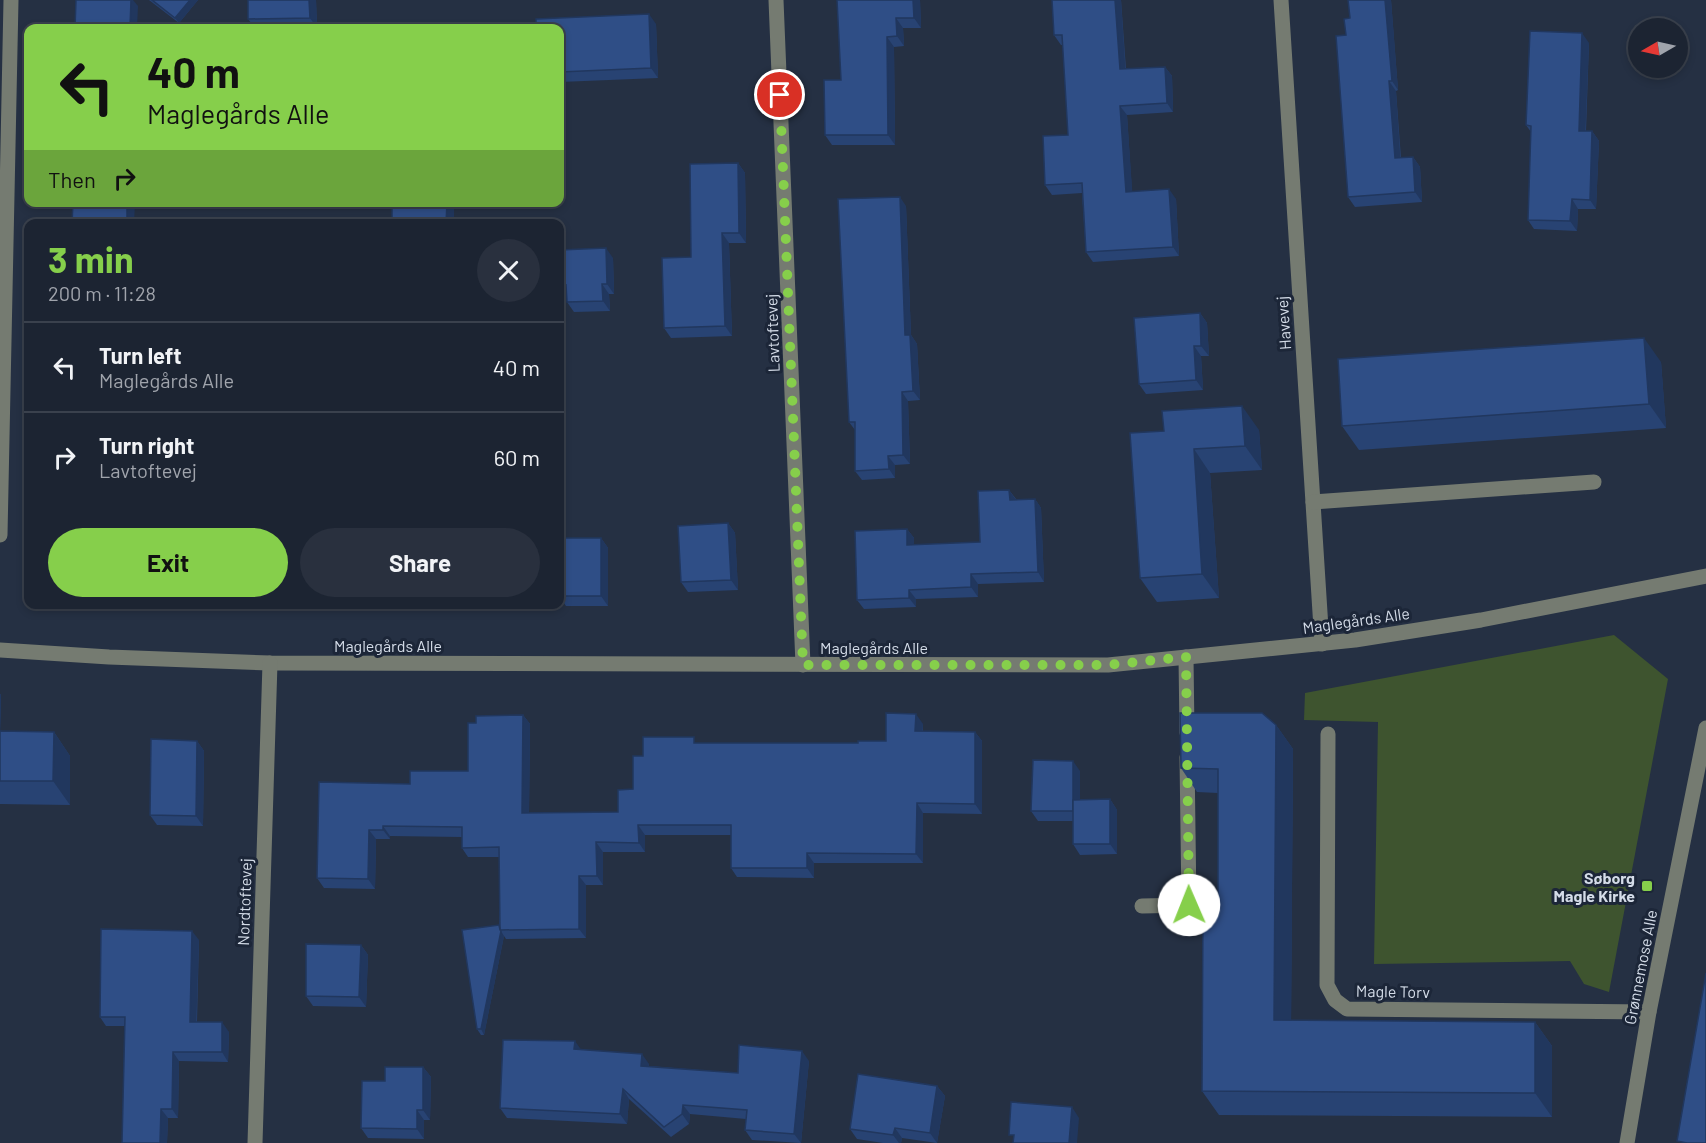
<!DOCTYPE html>
<html lang="en">
<head>
<meta charset="utf-8">
<style>
  body { margin:0; font-family:Barlow,sans-serif; background:#29303e; color:#f1f3f6; height:100vh; display:flex; flex-direction:column; font-size:22px; white-space:nowrap }
  * { box-sizing:border-box; margin:0 }
  p { font-size:20px; color:#a0a4ac }
  .icon { flex:none; width:33px; height:33px; fill:none; stroke:currentColor; stroke-width:2; stroke-linecap:round; stroke-linejoin:round }
  .map { position:relative; flex:1; overflow:hidden }
  .details { position:absolute; left:24px; top:219px; width:540px; height:390px; display:flex; flex-direction:column; background:#1c2432; border-radius:12px; box-shadow:0 3px 9px #0003,0 0 0 2px #3a414d }
  .details>* { flex:none }
  .hud { position:absolute; left:24px; top:24px; width:540px; height:183px; border-radius:12px; box-shadow:0 3px 9px #0003,0 0 0 2px #3a414d; background:#86cf4b; color:#111; overflow:hidden }
  .needle { width:39px; rotate:261deg }
  .tools { position:absolute; left:1628px; top:18px; display:grid; gap:12px }
  .tools a { display:grid; place-items:center; width:60px; height:60px; border-radius:50%; background:#1c2432; box-shadow:0 3px 9px #0003,0 0 0 2px #3a414d; font-size:30px }
  .pin { position:absolute; display:grid; place-items:center; width:51px; height:51px; color:#fff; margin:-26px; border:3px solid #fff; border-radius:50%; box-shadow:0 2px 6px #0007 }
  .me { position:absolute; width:66px; margin:-33px; rotate:359deg; stroke-linejoin:round; filter:drop-shadow(0 0 4px #0008) }
  .turn { display:flex; align-items:center; gap:21px; height:126px; padding:0 24px; font-size:27px }
  .turn .icon { width:78px; height:78px; stroke-width:2.5 }
  .turn b { display:block; font-size:42px; line-height:51px }
  .then { display:flex; align-items:center; height:57px; padding:0 24px; background:#0003; gap:12px; font-size:22px }
  .round { display:grid; place-items:center; flex:none; width:63px; height:63px; border-radius:32px; background:#29303e }
  .overview { display:flex; align-items:center; justify-content:space-between; height:102px; padding:0 24px }
  h1 { font-size:36px; font-weight:700; line-height:45px; color:#86cf4b }
  .action { display:flex; gap:12px; margin-top:auto; padding:12px 24px }
  .action a { flex:1; height:69px; border-radius:36px; background:#86cf4b; color:#111; font-size:24px; font-weight:700; line-height:69px; text-align:center }
  .action a+a { background:#29303e; color:#f1f3f6 }
  ul { padding:0; list-style:none }
  li { display:flex; align-items:center; gap:18px; height:90px; padding:0 24px; border-top:2px solid #3a414d }
  li div { flex:1 }
  li b { display:block; font-size:22px }
  li em { font-style:normal }
  .map>svg:first-child { display:block }
  .green { fill:#3e542f }
  .lines { fill:none; stroke-linecap:round; stroke-linejoin:round }
  .minor { stroke:#757b71; stroke-width:15 }
  .wall { fill:#284373 }
  .shaded-wall { fill:#21375e }
  .building { fill:#2f4e86; stroke:#21375e; stroke-width:1.5 }
  .route { stroke:#86cf4b; stroke-width:10; stroke-dasharray:0 18 }
  .poi-dot { fill:#86cf4b; stroke:#1c2638; stroke-width:2 }
  .labels { text-anchor:middle; dominant-baseline:central; stroke-width:6; stroke-linejoin:round; paint-order:stroke }
  .street-label { font-size:16px; fill:#d4dce8; stroke:#1c2638 }
  .poi-label { font-size:16px; font-weight:bold; fill:#d4dce8; stroke:#1c2638; text-anchor:end }
</style>
</head>
<body>
<div class="map">
<svg width="1706" height="1143" viewBox="0 0 1706 1143">
  <rect width="100%" height="100%" fill="#253043"/>
  <!-- green -->
  <polygon class="green" points="1614,635 1668,679 1609,992 1584,984 1570,961 1374,964 1378,722 1304,720 1305,693"/>
  <g class="lines">
    <!-- minor -->
    <g class="minor">
      <polyline points="776,0 803,665"/>
      <polyline points="1281,0 1322,644"/>
      <polyline points="1313,502 1594,482"/>
      <polyline points="0,535 11,0"/>
      <polyline points="0,650 109,657 270,663 1108,665 1355,640 1481,620 1706,576"/>
      <polyline points="1186,657 1187,733"/>
      <polyline points="1328,734 1327,985 1335,1000 1347,1009 1649,1012"/>
      <polyline points="1142,906 1189,905 1187,757"/>
      <polyline points="255,1143 270,663"/>
      <polyline points="1627,1143 1649,1012 1706,728"/>
    </g>
  </g>
  <!-- wall -->
  <g class="wall">
    <polygon points="149,0 198,0 179,23"/>
    <polygon points="248,0 316,0 317,28 255,28 248,19"/>
    <polygon points="837,0 920,0 921,28 903,28 904,46 894,47 895,145 832,145 825,135 841,80"/>
    <polygon points="1052,0 1121,0 1126,69 1165,67 1172,76 1173,112 1127,115 1132,192 1176,199 1179,256 1093,262 1086,252 1082,193 1052,195 1045,185 1068,135 1063,45 1061,45 1054,35"/>
    <polygon points="1348,0 1391,0 1398,90 1396,91 1401,158 1413,157 1420,167 1422,202 1355,207 1348,197 1346,35 1350,18"/>
    <polygon points="656,24 658,78 560,82 560,28"/>
    <polygon points="1589,43 1586,131 1592,131 1599,141 1596,209 1578,209 1577,231 1534,229 1528,220 1531,132 1526,125"/>
    <polygon points="738,163 745,173 746,243 729,243 732,336 671,338 664,328 691,257"/>
    <polygon points="906,206 911,335 917,344 920,400 908,401 910,464 895,465 895,478 862,480 855,471 855,430 849,422"/>
    <polygon points="560,250 613,258 614,294 609,294 610,311 574,312 567,302 567,296 560,296"/>
    <polygon points="1200,313 1207,323 1209,356 1201,356 1203,390 1146,394 1139,384"/>
    <polygon points="1661,362 1666,428 1359,450 1342,426"/>
    <polygon points="1259,430 1262,470 1210,473 1219,598 1157,602 1140,578 1130,433"/>
    <polygon points="1009,490 1016,499 1035,499 1041,508 1044,582 978,584 978,597 916,599 916,607 864,609 857,600 907,529 914,538 914,545 980,542"/>
    <polygon points="728,523 735,533 738,590 688,592 681,582"/>
    <polygon points="560,538 601,538 608,548 608,606 566,606 560,597"/>
    <polygon points="0,694 1,695 0,731 54,732 70,756 70,805 0,804"/>
    <polygon points="523,715 530,724 529,813 618,812 633,789 643,756 699,743 858,743 886,741 923,724 923,731 975,732 982,741 982,814 923,813 923,863 814,863 814,878 737,877 731,868 731,835 645,835 645,852 603,852 603,885 586,885 586,938 506,939 504,936 484,1035 481,1035 477,1029 499,925 499,857 468,857 462,848 462,837 390,836 390,839 376,839 375,889 324,888 317,878 410,784 468,771 476,723"/>
    <polygon points="1276,725 1293,749 1291,1020 1535,1022 1552,1046 1552,1117 1219,1115 1202,1091 1218,905 1218,793 1197,792 1181,768"/>
    <polygon points="197,741 204,751 203,826 157,825 150,815"/>
    <polygon points="1080,771 1080,800 1110,799 1117,810 1117,854 1080,855 1073,844 1073,821 1038,821 1031,811"/>
    <polygon points="199,940 197,1022 229,1032 228,1062 179,1061 178,1118 168,1118 167,1143 122,1143 125,1026 106,1026 100,1017"/>
    <polygon points="361,945 368,955 366,1007 313,1006 306,996"/>
    <polygon points="580,1049 649,1064 649,1066 738,1073 809,1061 801,1143 752,1140 745,1130 746,1119 690,1114 689,1124 671,1137 629,1099 627,1124 507,1118 500,1108"/>
    <polygon points="423,1067 431,1077 430,1120 424,1120 424,1139 368,1138 361,1128 385,1081"/>
    <polygon points="937,1086 945,1096 937,1143 902,1138 901,1143 883,1143 857,1139 850,1129"/>
  </g>
  <!-- shaded-wall -->
  <g class="shaded-wall">
    <polygon points="131,0 133,0 138,6 137,28 130,28"/>
    <polygon points="190,0 198,0 179,23 175,18"/>
    <polygon points="309,0 316,0 317,28 310,18"/>
    <polygon points="913,0 920,0 921,28 914,18"/>
    <polygon points="1115,0 1121,0 1126,79 1120,69"/>
    <polygon points="1385,0 1391,0 1398,90 1392,81"/>
    <polygon points="649,14 656,24 658,78 651,68"/>
    <polygon points="896,18 903,28 904,46 897,36"/>
    <polygon points="1582,33 1589,43 1585,140 1579,131"/>
    <polygon points="887,37 894,47 895,145 888,135"/>
    <polygon points="1165,67 1172,76 1173,112 1167,103"/>
    <polygon points="1389,81 1396,91 1401,168 1395,158"/>
    <polygon points="1120,106 1127,115 1133,202 1126,192"/>
    <polygon points="1592,131 1599,141 1596,209 1590,200"/>
    <polygon points="1413,157 1420,167 1422,202 1415,192"/>
    <polygon points="738,163 745,173 746,243 739,233"/>
    <polygon points="1169,189 1176,199 1179,256 1173,247"/>
    <polygon points="900,197 906,206 911,335 917,344 920,400 913,391 905,335"/>
    <polygon points="1572,199 1578,209 1577,231 1570,221"/>
    <polygon points="127,202 135,202 134,224 127,224"/>
    <polygon points="447,202 454,202 454,224 446,224"/>
    <polygon points="722,233 729,243 732,336 725,326"/>
    <polygon points="606,248 613,258 614,294 607,284"/>
    <polygon points="602,284 609,294 610,311 603,301"/>
    <polygon points="1200,313 1207,323 1209,356 1201,346"/>
    <polygon points="1644,338 1661,362 1666,428 1649,404"/>
    <polygon points="1194,346 1201,356 1203,390 1196,380"/>
    <polygon points="902,392 908,401 910,464 903,455"/>
    <polygon points="1242,406 1259,430 1262,470 1245,446"/>
    <polygon points="1194,449 1210,473 1219,598 1202,574"/>
    <polygon points="888,456 895,465 895,478 889,469"/>
    <polygon points="1009,490 1016,500 1010,500"/>
    <polygon points="1035,499 1041,508 1044,582 1038,572"/>
    <polygon points="728,523 735,533 738,590 731,580"/>
    <polygon points="907,529 914,538 914,554 907,545"/>
    <polygon points="601,538 608,548 608,606 601,596"/>
    <polygon points="971,574 978,584 978,597 971,587"/>
    <polygon points="909,590 916,599 916,607 909,598"/>
    <polygon points="0,694 1,695 0,742"/>
    <polygon points="916,714 923,724 922,741 915,731"/>
    <polygon points="523,715 530,724 529,823 522,813"/>
    <polygon points="1276,725 1293,749 1291,1044 1274,1020"/>
    <polygon points="54,732 70,756 70,805 53,781"/>
    <polygon points="975,732 982,741 982,814 975,804"/>
    <polygon points="197,741 204,751 203,826 196,816"/>
    <polygon points="1073,761 1080,771 1080,821 1073,811"/>
    <polygon points="1110,799 1117,810 1117,854 1110,844"/>
    <polygon points="917,803 923,813 923,863 916,854"/>
    <polygon points="638,825 645,835 645,852 639,843"/>
    <polygon points="383,826 390,836 390,839 383,830"/>
    <polygon points="369,830 376,839 375,889 368,879"/>
    <polygon points="596,842 603,852 603,885 597,876"/>
    <polygon points="807,853 814,863 814,878 807,868"/>
    <polygon points="579,876 586,885 586,938 579,929"/>
    <polygon points="192,931 199,940 196,1031 190,1022"/>
    <polygon points="501,931 504,936 484,1035 481,1029"/>
    <polygon points="361,945 368,955 366,1007 359,997"/>
    <polygon points="222,1022 229,1032 228,1062 222,1052"/>
    <polygon points="1535,1022 1552,1046 1552,1117 1535,1093"/>
    <polygon points="575,1041 582,1051 574,1049"/>
    <polygon points="802,1051 809,1061 801,1143 794,1134"/>
    <polygon points="173,1052 179,1061 178,1118 172,1109"/>
    <polygon points="642,1054 649,1064 648,1076 641,1066"/>
    <polygon points="423,1067 431,1077 430,1120 423,1110"/>
    <polygon points="937,1086 945,1096 937,1143 930,1133"/>
    <polygon points="623,1089 629,1099 627,1124 620,1114"/>
    <polygon points="683,1105 690,1114 689,1124 682,1114"/>
    <polygon points="1072,1107 1079,1118 1077,1143 1069,1143"/>
    <polygon points="161,1109 168,1118 167,1143 160,1143"/>
    <polygon points="417,1110 424,1120 424,1139 417,1129"/>
    <polygon points="895,1128 902,1138 901,1143 899,1143 893,1135"/>
  </g>
  <!-- building -->
  <g class="building">
    <polygon points="76,0 131,0 130,28 75,28"/>
    <polygon points="152,0 190,0 175,18"/>
    <polygon points="248,0 309,0 310,18 248,19"/>
    <polygon points="837,0 913,0 914,18 896,18 897,36 887,37 888,135 825,135 824,80 841,80"/>
    <polygon points="1052,0 1115,0 1120,69 1165,67 1167,103 1120,106 1126,192 1169,189 1173,247 1086,252 1082,183 1045,185 1043,136 1068,135 1062,35 1054,35"/>
    <polygon points="1348,0 1385,0 1392,81 1389,81 1395,158 1413,157 1415,192 1348,197 1336,36 1346,35 1344,19 1350,18"/>
    <polygon points="649,14 651,68 560,72 560,28 536,28 536,19"/>
    <polygon points="1530,31 1582,33 1579,131 1592,131 1590,200 1572,199 1570,221 1528,220 1531,126 1526,125"/>
    <polygon points="738,163 739,233 722,233 725,326 664,328 662,258 691,257 690,164"/>
    <polygon points="900,197 905,335 910,335 913,391 902,392 903,455 888,456 889,469 855,471 855,422 849,422 838,199"/>
    <polygon points="73,202 127,202 127,224 72,224"/>
    <polygon points="392,202 447,202 446,224 392,224"/>
    <polygon points="606,248 607,284 602,284 603,301 567,302 566,285 560,286 560,250"/>
    <polygon points="1200,313 1201,346 1194,346 1196,380 1139,384 1134,318"/>
    <polygon points="1644,338 1649,404 1342,426 1338,359"/>
    <polygon points="1242,406 1245,446 1194,449 1202,574 1140,578 1130,433 1164,431 1162,411"/>
    <polygon points="1009,490 1010,500 1035,499 1038,572 971,574 971,587 909,590 909,598 857,600 855,531 907,529 907,545 980,542 978,491"/>
    <polygon points="728,523 731,580 681,582 678,526"/>
    <rect x="560" y="538" width="41" height="58"/>
    <polygon points="886,713 916,714 915,731 975,732 975,804 917,803 916,854 807,853 807,868 731,868 731,825 638,825 639,843 596,842 597,876 579,876 579,929 500,930 499,847 462,848 462,827 383,826 383,830 369,830 368,879 317,878 319,782 410,784 410,771 468,771 468,723 476,723 476,716 523,715 522,813 618,812 618,790 633,789 633,756 643,756 643,737 694,737 694,743 858,743 858,741 886,741"/>
    <polygon points="1180,713 1262,713 1276,725 1274,1020 1535,1022 1535,1093 1202,1091 1203,905 1218,905 1218,769 1181,768"/>
    <polygon points="0,731 54,732 53,781 0,781"/>
    <polygon points="151,739 197,741 196,816 150,815"/>
    <polygon points="1033,760 1073,761 1073,811 1031,811"/>
    <polygon points="1110,799 1110,844 1073,844 1073,800"/>
    <polygon points="499,925 500,930 501,931 481,1029 477,1029 462,930"/>
    <polygon points="101,929 192,931 190,1022 222,1022 222,1052 173,1052 172,1109 161,1109 160,1143 122,1143 125,1017 100,1017"/>
    <polygon points="306,944 361,945 359,997 306,996"/>
    <polygon points="1706,973 1706,1143 1687,1143 1677,1141"/>
    <polygon points="503,1040 575,1041 574,1049 642,1054 641,1066 738,1073 739,1045 802,1051 794,1134 745,1130 747,1110 683,1105 682,1114 664,1127 623,1089 620,1114 500,1108"/>
    <polygon points="385,1067 423,1067 423,1110 417,1110 417,1129 361,1128 362,1081 385,1081"/>
    <polygon points="858,1074 937,1086 930,1133 895,1128 893,1135 850,1129"/>
    <polygon points="1011,1102 1072,1107 1069,1143 1013,1143 1014,1135 1009,1135"/>
  </g>
  <g class="lines">
    <!-- route -->
    <polyline class="route" points="780,95 803,665 1107,665 1186,657 1189,905"/>
  </g>
  <!-- markers -->
  <rect class="poi-dot" x="1641" y="880" width="12" height="12" rx="3"/>
  <g class="labels">
    <!-- street labels -->
    <g class="street-label">
      <text transform="translate(1283 323) rotate(-94)">Havevej</text>
      <text transform="translate(772 333) rotate(-92)">Lavtoftevej</text>
      <text transform="translate(1356 620) rotate(-8)">Maglegårds Alle</text>
      <text x="388" y="645">Maglegårds Alle</text>
      <text x="874" y="647">Maglegårds Alle</text>
      <text transform="translate(244 902) rotate(-88)">Nordtoftevej</text>
      <text transform="translate(1640 967) rotate(-79)">Grønnemose Alle</text>
      <text transform="translate(1393 991) rotate(1)">Magle Torv</text>
    </g>
    <!-- poi labels -->
    <g class="poi-label">
      <text x="1635" y="877">Søborg<tspan x="1635" dy="18">Magle Kirke</tspan></text>
    </g>
  </g>
</svg>
<div class="tools">
<a><svg class="needle" viewBox="-14 -14 28 28"><path d="M0-13l5 13h-10z" fill="#e53935"/><path d="M0 13l5-13h-10z" fill="#a0a4ac"/></svg></a>
</div>
<div class="pin" style="left:780px;top:95px;background:#d93025"><svg class="icon" aria-label="arrive" viewBox="0 0 24 24"><path d="M6 21V4h12l-3 4 3 4H6"/></svg></div>
<svg class="me" style="left:1189px;top:905px" viewBox="-20 -20 40 40"><circle r="19" fill="#fff"/><path d="M0-13L10 11 0 6-10 11z" fill="#86cf4b"/></svg>
<div class="hud">
<div class="turn"><svg class="icon" aria-label="left" viewBox="0 0 24 24"><path d="M17 20v-9H6M10 6l-5 5 5 5"/></svg><div><b>40 m</b>Maglegårds Alle</div></div>
<div class="then">Then<svg class="icon" aria-label="right" viewBox="0 0 24 24"><path d="M7 20v-9h11M14 6l5 5-5 5"/></svg></div>
</div>
<section class="details">
<div class="overview"><div><h1>3 min</h1><p>200 m · 11:28</p></div><a class="round"><svg class="icon" aria-label="close" viewBox="0 0 24 24"><path d="M6 6l12 12M18 6L6 18"/></svg></a></div>
<ul>
<li><svg class="icon" aria-label="left" viewBox="0 0 24 24"><path d="M17 20v-9H6M10 6l-5 5 5 5"/></svg><div><b>Turn left</b><p>Maglegårds Alle</p></div><em>40 m</em></li>
<li><svg class="icon" aria-label="right" viewBox="0 0 24 24"><path d="M7 20v-9h11M14 6l5 5-5 5"/></svg><div><b>Turn right</b><p>Lavtoftevej</p></div><em>60 m</em></li>
</ul>
<div class="action"><a>Exit</a><a>Share</a></div>
</section>
</div>
</body>
</html>
